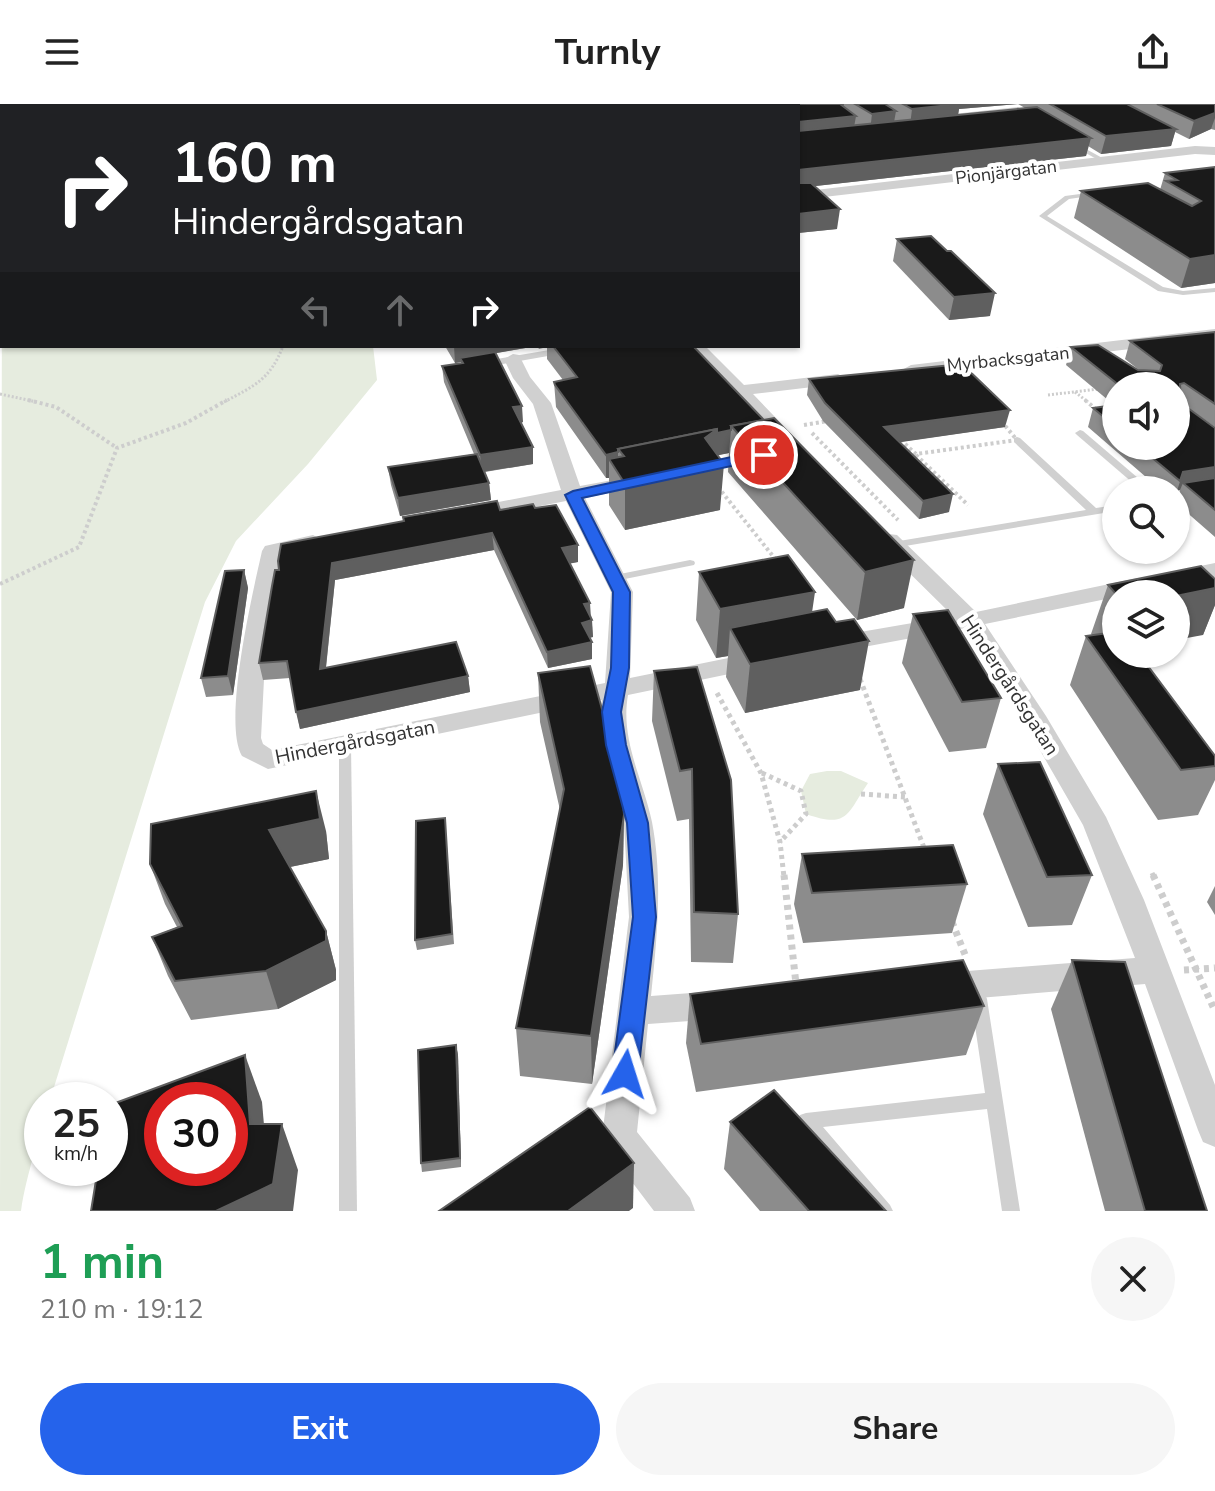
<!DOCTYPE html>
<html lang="en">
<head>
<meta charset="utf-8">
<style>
  body { margin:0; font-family:"Nunito Sans",sans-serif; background:#f6f6f6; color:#222; height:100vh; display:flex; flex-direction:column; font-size:30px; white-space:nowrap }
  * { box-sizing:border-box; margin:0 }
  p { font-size:26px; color:#767676 }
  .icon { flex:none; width:44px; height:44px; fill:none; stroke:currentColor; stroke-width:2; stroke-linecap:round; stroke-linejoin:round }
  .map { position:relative; height:1107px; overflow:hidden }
  .details { display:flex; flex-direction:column; background:#fff; flex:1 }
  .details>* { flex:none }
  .guide { position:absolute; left:0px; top:0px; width:800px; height:244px; box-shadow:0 2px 6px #0004; background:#202124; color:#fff; overflow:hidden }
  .controls { position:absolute; left:1102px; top:268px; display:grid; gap:16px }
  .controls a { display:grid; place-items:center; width:88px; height:88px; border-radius:50%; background:#fff; box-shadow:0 2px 6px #0004; font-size:40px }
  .speed { position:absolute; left:24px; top:978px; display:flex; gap:16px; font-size:40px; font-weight:700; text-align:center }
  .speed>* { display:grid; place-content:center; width:104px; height:104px; border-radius:50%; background:#fff; box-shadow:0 2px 6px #0004; line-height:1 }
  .speed small { font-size:20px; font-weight:400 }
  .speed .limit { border:12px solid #d22; background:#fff; color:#111 }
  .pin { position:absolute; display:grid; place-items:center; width:68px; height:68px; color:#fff; margin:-34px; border:4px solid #fff; border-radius:50%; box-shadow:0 2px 8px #0007 }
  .me { position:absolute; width:88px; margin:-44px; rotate:6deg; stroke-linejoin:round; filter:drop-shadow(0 0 6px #0008) }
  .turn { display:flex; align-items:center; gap:28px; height:168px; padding:0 40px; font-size:36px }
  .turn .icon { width:104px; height:104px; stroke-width:2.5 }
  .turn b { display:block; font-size:56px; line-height:68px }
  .lanes { display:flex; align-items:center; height:76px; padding:0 40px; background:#0003; justify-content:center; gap:40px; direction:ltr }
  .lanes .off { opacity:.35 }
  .round { display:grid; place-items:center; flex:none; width:84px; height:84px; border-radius:42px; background:#f6f6f6 }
  .head { display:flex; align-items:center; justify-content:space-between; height:136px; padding:0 40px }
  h1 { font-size:48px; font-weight:700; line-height:60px; color:#1e9e55 }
  .action { display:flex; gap:16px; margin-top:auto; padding:16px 40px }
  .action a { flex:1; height:92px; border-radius:48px; background:#2563eb; color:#fff; font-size:32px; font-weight:700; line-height:92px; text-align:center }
  .action a+a { background:#f6f6f6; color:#222 }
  header { display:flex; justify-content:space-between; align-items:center; height:104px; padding:0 40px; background:#fff; font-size:36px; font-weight:700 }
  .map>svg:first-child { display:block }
  .green { fill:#e6ecdf }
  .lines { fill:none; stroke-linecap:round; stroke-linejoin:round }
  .path-far3 { stroke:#cdcdcd; stroke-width:3; stroke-dasharray:2 2; stroke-linecap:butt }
  .path-far2 { stroke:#cdcdcd; stroke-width:4; stroke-dasharray:3 3; stroke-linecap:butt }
  .path-far1 { stroke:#cdcdcd; stroke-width:5; stroke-dasharray:4 4; stroke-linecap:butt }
  .path { stroke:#cdcdcd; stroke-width:7; stroke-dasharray:5 5; stroke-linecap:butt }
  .lane { fill:#d0d0d0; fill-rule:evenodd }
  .street { fill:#d0d0d0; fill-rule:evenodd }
  .wall { fill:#8c8c8c; fill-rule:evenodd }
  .shaded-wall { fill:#5f5f5f }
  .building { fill:#1a1a1a; stroke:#5f5f5f; stroke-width:2; fill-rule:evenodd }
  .route { fill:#2563eb; stroke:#184099; stroke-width:2 }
  .labels { text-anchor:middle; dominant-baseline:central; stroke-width:8; stroke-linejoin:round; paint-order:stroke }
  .far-street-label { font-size:18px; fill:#333; stroke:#fff }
  .street-label { font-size:20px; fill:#333; stroke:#fff }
</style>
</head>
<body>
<header><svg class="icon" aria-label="menu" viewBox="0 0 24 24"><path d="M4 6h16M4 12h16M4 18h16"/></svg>Turnly<svg class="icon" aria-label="share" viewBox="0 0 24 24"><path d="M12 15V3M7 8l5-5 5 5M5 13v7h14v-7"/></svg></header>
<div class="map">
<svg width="1215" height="1107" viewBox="0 0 1215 1107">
  <rect width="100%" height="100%" fill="#fff"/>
  <!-- green -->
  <g class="green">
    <path d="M2,172V242H373L377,276L308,360L236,437L205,498L50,996H42C42,1034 26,1069 21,1107H0Z"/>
    <path d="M827,667H841L868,679C847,710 848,725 806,710L801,687L810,670Z"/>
  </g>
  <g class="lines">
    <!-- path-far3 -->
    <g class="path-far3">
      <polyline points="333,2 336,0"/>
      <polyline points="1075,288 1088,298"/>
      <polyline points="0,290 37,298"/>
      <polyline points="1048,291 1099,285"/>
      <path d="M224,298C254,282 270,276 283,242"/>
    </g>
    <!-- path-far2 -->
    <g class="path-far2">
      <polyline points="28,296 56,303 117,344"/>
      <polyline points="1085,296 1098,307"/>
      <polygon points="986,299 1017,336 916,350 873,311"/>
      <polyline points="804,321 828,317"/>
      <polyline points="812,329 898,416"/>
      <polyline points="916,351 968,401"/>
      <polyline points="718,383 776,456"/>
      <polyline points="0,480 79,443 117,344 186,319 227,296"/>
    </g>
    <!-- path-far1 -->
    <g class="path-far1">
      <polyline points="860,575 926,749"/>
      <polyline points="717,589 761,669 780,738 784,773"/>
      <polyline points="762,669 801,687 806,710 780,738"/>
      <polyline points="861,690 905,693"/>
      <polyline points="1152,769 1154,773"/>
    </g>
    <!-- path -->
    <g class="path">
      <polyline points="784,771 796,880"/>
      <polyline points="1153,771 1215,907"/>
      <polyline points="952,818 966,853"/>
      <polyline points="1184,866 1215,864"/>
    </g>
    <!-- lane -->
    <g class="lane">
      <polygon points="1018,3 1028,9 1025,11 1017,7 962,11 969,16 966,18 953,10"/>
      <polygon points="1075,39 1106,56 1107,57 1102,58 1073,42"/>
      <polygon points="1095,88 1097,89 1097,91 1069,95 1047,112 1163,183 1183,187 1215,184 1215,188 1183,191 1158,187 1039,112 1065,92"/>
      <polygon points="573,242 592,242 588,245 485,263 481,260 485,257"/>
      <polygon points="1080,326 1083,327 1152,386 1141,386 1077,331 1075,329"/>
      <polygon points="1017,333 1020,334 1096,404 1116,401 1116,407 893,444 889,443 888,441 893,438 1086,406 1014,338 1014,334"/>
      <polygon points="690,456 694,457 695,459 694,461 615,477 609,474 615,471"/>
      <polygon points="345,636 350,638 351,641 357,1107 339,1107 339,641 340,638"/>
      <polygon points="979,888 985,890 987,895 1020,1107 1002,1107 987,1005 823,1023 890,1101 893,1107 872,1107 800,1023 797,1017 800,1011 806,1009 985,989 971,895 973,890"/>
    </g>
    <!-- street -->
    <g class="street">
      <polygon points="1195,42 1215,43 1215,51 1195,50 798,96 798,88"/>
      <polygon points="1215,225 1215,235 1105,248 1120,255 1154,282 1134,282 1108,263 1087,252 911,271 902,266 911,261"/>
      <polygon points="688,242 705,242 744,281 838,270 847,275 838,280 753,290 799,338 789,344 782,342"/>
      <path d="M513,250L519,251L530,273L551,299L580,382L640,371L650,377L647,381L585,394L633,488L630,574L758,548L767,550L770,556L767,562L758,564L628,591C620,636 643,675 652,718C663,775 657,835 651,892L718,887L729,891L734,901L729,911L718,915L648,920L637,1028L690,1094L695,1107H654L607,1045L602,1033L629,813L624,719L603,641L599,608L602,596L268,665L242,652C222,618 253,488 262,447L265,442L313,431L324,437L321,442L283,451L266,536L261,634L263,640L272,646L605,579L611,488L566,397L468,416L458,410L468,404L561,386L533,300L513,274L504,255Z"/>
      <polygon points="889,430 897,431 976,508 1138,474 1146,476 1149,481 1146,486 1116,490 1116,493 985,520 1046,612 1106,713 1144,796 1215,981 1215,1043 1203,1038 1198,1026 1145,880 942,897 931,893 926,883 931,873 942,869 1135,854 1083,721 1026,622 965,524 837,548 829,545 825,540 829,535 837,532 953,512 881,441 878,436 881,431"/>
      <polygon points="1215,459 1215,473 1174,481 1163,474 1166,469"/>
    </g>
  </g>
  <!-- wall -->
  <g class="wall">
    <polygon points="0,0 224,2 2,2 2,8 0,8"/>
    <path d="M526,0H1215V26L1211,25L1189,35L1175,28L1171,42L1101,50L1088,42L1086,52L815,82L837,125L798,129V2ZM1018,0L1025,4L958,11L959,5Z"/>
    <polygon points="1215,63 1215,179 1181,184 1074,114 1081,87 1160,86 1165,69"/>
    <polygon points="897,135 990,212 949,216 893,157"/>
    <path d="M1215,228V323L1194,308L1215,324V433L1176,399L1180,386L1177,387L1176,390V386H1161L1088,323L1093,304L1114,301L1066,261L1071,243L1139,266L1125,255L1130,237ZM1116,282H1176V342H1116Z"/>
    <polygon points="445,242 693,242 904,504 857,516 728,368 729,349 717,351 720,406 625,426 609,401 609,374 606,374 556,303 554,278 563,276 547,255 547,243 539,245 537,242 496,249 523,318 521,319 533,343 533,360 485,368 489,379 491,396 400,412 391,381 388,363 474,350 444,278 442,262 461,259 461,258 455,259"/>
    <polygon points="809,275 1005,323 899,338 949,408 919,415 823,317 807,291"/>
    <polygon points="535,404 578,441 578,458 570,459 590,499 593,533 589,534 592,538 592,555 548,564 494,446 335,476 326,564 468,572 470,588 300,625 290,574 263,576 259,559 279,466 500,406"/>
    <polygon points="244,466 248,484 233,591 206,593 201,574"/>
    <polygon points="699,468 812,508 860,586 745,609 726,573 728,552 716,554 696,516"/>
    <polygon points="1215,475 1215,501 1203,531 1116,490 1116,550 1215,652 1215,676 1198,711 1158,716 1070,581 1086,532 1092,531 1091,530 1108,481"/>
    <polygon points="913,510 1001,594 986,644 949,648 902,559"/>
    <polygon points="697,563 738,810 733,859 691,858 689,715 677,717 652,617 654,567"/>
    <polygon points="538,569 624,711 623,761 592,980 520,972 516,924 560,706 540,618"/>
    <polygon points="998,660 1092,771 1072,821 1028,823 983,710"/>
    <polygon points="445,714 454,840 417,846 415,836"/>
    <polygon points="326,727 329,755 290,763 326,827 336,866 336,876 278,905 191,916 168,872 152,833 177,823 165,800 150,760"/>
    <polygon points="802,750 967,780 952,829 803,839 794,800"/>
    <polygon points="1215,782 1215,811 1207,798"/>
    <polygon points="1072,856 1207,1107 1105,1107 1051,905"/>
    <polygon points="690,890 984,902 966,951 696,988 686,939"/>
    <polygon points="456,941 458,951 461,1063 422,1068 421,1059"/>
    <polygon points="730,1018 886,1107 760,1107 724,1065"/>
  </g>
  <!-- shaded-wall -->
  <g class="shaded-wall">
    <polygon points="214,0 228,0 224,2 211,2"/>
    <polygon points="840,0 844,0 842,11 856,12 853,29 798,35 799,18"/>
    <polygon points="953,0 1018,0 959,5 957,17 910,22 912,5"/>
    <polygon points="896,7 893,24 870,27 872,10"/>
    <polygon points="1215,9 1215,14 1211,25 1189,35 1194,17"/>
    <polygon points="1176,25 1171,42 1101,50 1106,32"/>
    <polygon points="1091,34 1086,52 798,84 798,66"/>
    <polygon points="840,105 837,125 798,129 798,110"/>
    <polygon points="1215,151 1215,179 1181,184 1190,155"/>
    <polygon points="995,189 990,212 949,216 954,193"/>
    <polygon points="454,242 537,242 491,250 460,254 461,258 455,259"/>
    <polygon points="522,302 523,318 514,320 513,303"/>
    <polygon points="1010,306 1005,323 881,341 884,323"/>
    <polygon points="717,325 731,326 729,349 715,352 724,360 720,406 625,426 625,380"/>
    <polygon points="533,343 533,360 482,368 480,351"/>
    <polygon points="618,348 618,369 609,355 609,374 606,374 606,351"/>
    <polygon points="1215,363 1215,381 1183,379 1180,386 1177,387 1183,368"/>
    <polygon points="489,379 491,396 400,412 398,394"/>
    <polygon points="953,390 949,408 919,415 923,397"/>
    <polygon points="492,429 494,446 335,476 324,581 320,565 332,459"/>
    <polygon points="578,441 578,458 563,461 562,444"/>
    <polygon points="914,456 904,504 857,516 865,468"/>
    <polygon points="244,466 248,484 233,591 228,572"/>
    <polygon points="1215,484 1215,501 1203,531 1176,536 1176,492"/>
    <polygon points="815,488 808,536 730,524 728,552 716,554 720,505"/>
    <polygon points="590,499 590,515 584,500"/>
    <polygon points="592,516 593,533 582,535 582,519"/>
    <polygon points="869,537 860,586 745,609 750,560"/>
    <polygon points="592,538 592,555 548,564 547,548"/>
    <polygon points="468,572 470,588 300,625 296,608"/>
    <polygon points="316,687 326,727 329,755 280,765 269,726"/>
    <polygon points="624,711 623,761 592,980 591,932"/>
    <polygon points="326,827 336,866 336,876 278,905 266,867"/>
    <polygon points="456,941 458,951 461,1063 460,1054"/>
    <polygon points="245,951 262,998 268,1067 250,1020"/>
    <polygon points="282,1020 298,1066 293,1107 216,1107"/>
    <polygon points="634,1059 633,1104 629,1107 568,1107"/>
  </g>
  <!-- building -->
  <g class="building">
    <polygon points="0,0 214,0 211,2 142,1 141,2 40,2 42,1"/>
    <polygon points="458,0 462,0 463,2 436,2"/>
    <polygon points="526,0 840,0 856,12 799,18 798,25 798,2 504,2"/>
    <polygon points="855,0 885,0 896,7 872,10"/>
    <polygon points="903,0 959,0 912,5"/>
    <polygon points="1050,0 1127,0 1176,25 1106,32"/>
    <polygon points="1157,0 1215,0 1215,9 1194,17"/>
    <polygon points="1037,3 1091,34 798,66 798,27"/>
    <polygon points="1215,63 1215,151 1190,155 1081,87 1148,79 1192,102 1201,97 1166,77 1177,76 1165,69"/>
    <polygon points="798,79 811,79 840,105 798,110"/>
    <polygon points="931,132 947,147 951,147 995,189 954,193 897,135"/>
    <polygon points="1215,228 1215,300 1184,279 1180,280 1181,299 1215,324 1215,363 1183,368 1180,377 1138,342 1176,342 1176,282 1120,282 1071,243 1098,241 1138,266 1160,267 1162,261 1130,237"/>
    <polygon points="553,242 693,242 764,316 731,322 731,326 717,329 717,325 618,345 618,348 606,351 555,281 554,278 577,273"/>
    <polygon points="495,248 522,302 513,303 533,343 480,351 442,262 463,259 460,254"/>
    <polygon points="962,260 1010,306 884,323 953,390 923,397 825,299 809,275"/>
    <polygon points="1116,301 1116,323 1093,304"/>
    <polygon points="774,314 914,456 865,468 731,322"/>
    <polygon points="717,325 705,334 724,360 625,380 609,355 624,352 618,345"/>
    <polygon points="477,350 489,379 398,394 388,363"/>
    <polygon points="1215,374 1215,406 1183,379"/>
    <polygon points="497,397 500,406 533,400 535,404 556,401 578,441 562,444 590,499 584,500 592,516 582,519 592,538 547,548 492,429 332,459 320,565 456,538 468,572 296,608 287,557 259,559 272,482 275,466 279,466 278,457 281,440 404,417 403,413"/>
    <polygon points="788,451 815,488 720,505 699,468"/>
    <polygon points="1201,462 1215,475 1215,484 1176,492 1176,490 1116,490 1108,481"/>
    <polygon points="244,466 228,572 201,574 225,467"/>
    <polygon points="827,505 836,518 854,515 869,537 750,560 730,524"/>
    <polygon points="948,506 1001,594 962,598 913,510"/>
    <polygon points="1116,528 1116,550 1139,550 1215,652 1215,662 1181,666 1086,532"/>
    <polygon points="590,562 622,677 624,711 591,932 516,924 564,685 538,569"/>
    <polygon points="697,563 731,676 738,810 694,808 692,665 680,667 654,567"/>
    <polygon points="1040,658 1092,771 1047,773 998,660"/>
    <polygon points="316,687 320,715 269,726 326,827 326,837 266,867 175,877 152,833 182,822 150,760 151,720"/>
    <polygon points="445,714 452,830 415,836 416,717"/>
    <polygon points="953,741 967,780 812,789 802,750"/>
    <polygon points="963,856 984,902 701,940 690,890"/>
    <polygon points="1072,856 1125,858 1207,1107 1145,1107"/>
    <polygon points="456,941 460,1054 421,1059 418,946"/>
    <path d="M245,951L250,1020H282L273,1080L216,1107H91L98,1064H110V1001ZM162,996H230V1064H162Z"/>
    <polygon points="774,986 886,1107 809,1107 730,1018"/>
    <polygon points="590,1003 634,1059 568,1107 439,1107"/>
  </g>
  <!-- route -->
  <polygon class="route" points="764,346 771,351 769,354 582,394 630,488 629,564 621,608 626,641 648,719 656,813 638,970 634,978 625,982 616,978 612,970 633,813 627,719 606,641 602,608 611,564 613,488 565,391 573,387"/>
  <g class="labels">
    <!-- far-street labels -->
    <g class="far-street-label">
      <text transform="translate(1006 68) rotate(-7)">Pionjärgatan</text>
      <text transform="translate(1008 255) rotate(-6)">Myrbacksgatan</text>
    </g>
    <!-- street labels -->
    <g class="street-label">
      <text transform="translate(1010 581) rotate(57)">Hindergårdsgatan</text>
      <text transform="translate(355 638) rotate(-11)">Hindergårdsgatan</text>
    </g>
  </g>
</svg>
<div class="controls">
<a><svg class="icon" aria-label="sound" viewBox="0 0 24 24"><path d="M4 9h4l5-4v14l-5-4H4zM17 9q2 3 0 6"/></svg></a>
<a><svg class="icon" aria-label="search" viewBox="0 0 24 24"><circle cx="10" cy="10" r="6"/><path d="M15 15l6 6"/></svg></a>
<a><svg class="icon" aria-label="layers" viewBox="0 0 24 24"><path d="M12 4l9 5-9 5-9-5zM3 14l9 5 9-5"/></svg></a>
</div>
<div class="speed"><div>25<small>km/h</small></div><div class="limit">30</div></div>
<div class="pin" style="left:764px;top:351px;background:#d93025"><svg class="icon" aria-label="arrive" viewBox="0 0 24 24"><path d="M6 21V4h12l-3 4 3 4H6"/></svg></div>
<svg class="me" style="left:625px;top:970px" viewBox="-20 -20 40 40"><path d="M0-17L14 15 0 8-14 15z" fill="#2563eb" stroke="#fff" stroke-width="4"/></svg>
<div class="guide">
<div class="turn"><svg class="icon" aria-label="right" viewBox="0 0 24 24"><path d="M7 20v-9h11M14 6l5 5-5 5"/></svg><div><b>160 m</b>Hindergårdsgatan</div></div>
<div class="lanes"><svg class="icon off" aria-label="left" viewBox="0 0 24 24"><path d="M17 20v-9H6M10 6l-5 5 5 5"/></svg><svg class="icon off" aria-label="ahead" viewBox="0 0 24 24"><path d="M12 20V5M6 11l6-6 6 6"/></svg><svg class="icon" aria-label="right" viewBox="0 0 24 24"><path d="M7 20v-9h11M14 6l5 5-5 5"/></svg></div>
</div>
</div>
<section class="details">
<div class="head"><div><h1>1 min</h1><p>210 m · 19:12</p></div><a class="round"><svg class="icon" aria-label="close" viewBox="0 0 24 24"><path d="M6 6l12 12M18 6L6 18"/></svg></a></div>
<div class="action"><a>Exit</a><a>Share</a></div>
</section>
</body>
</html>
